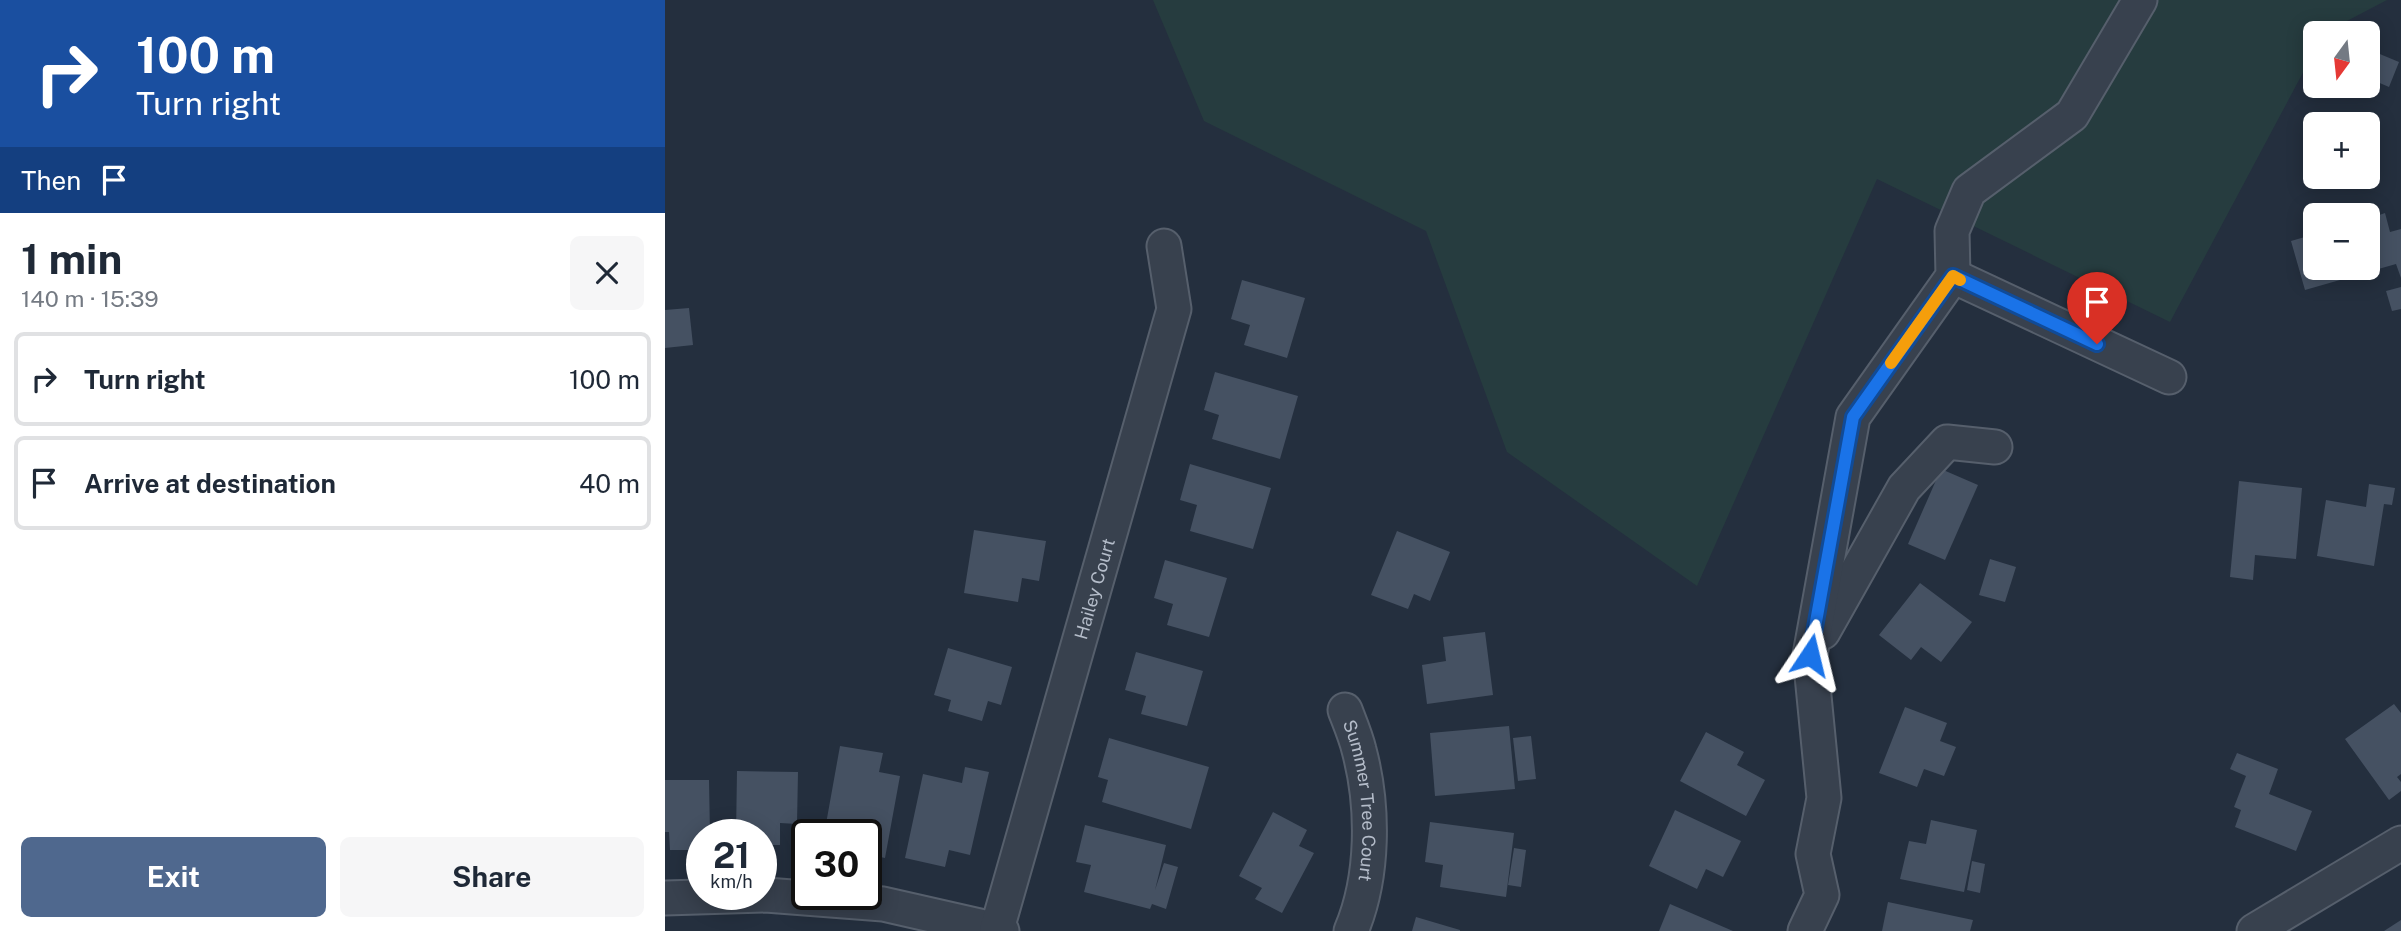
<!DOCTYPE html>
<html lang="en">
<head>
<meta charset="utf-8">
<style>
  body { margin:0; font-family:"Public Sans",sans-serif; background:#f6f6f7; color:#1f2937; height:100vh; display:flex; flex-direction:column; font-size:26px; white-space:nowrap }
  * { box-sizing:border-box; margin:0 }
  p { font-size:23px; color:#747a83 }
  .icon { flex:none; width:38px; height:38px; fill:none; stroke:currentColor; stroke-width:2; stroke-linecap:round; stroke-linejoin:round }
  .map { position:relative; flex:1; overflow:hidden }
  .side { display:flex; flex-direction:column; background:#fff; width:665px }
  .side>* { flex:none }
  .hud { background:#1a4fa0; color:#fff; overflow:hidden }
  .needle { width:46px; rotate:195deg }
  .fabs { position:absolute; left:1638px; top:21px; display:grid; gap:14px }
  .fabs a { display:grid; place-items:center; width:77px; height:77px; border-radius:10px; background:#fff; box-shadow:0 4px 18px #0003; font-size:35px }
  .speed { position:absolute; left:21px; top:819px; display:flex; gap:14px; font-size:35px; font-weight:700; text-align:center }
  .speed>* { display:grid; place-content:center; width:91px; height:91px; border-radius:50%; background:#fff; box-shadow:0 4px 18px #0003; line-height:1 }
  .speed small { font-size:18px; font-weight:400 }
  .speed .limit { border:4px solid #111; border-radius:10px; background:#fff; color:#111 }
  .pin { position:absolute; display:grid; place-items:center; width:60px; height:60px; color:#fff; margin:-72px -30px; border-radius:50% 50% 50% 0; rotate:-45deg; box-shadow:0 0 7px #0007 }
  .pin .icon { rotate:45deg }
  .me { position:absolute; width:77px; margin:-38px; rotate:10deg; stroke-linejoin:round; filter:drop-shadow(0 0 5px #0008) }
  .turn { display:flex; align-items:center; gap:24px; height:147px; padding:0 21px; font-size:32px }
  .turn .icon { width:91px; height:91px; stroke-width:2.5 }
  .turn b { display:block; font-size:49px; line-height:60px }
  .then { display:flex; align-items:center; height:66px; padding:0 21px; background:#0003; gap:14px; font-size:26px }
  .round { display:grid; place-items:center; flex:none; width:74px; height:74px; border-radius:10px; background:#f6f6f7 }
  .summary { display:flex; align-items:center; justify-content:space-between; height:119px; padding:0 21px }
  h1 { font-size:42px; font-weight:700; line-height:52px }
  .action { display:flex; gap:14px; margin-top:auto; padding:14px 21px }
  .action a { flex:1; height:80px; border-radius:10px; background:#4f688e; color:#fff; font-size:28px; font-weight:700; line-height:80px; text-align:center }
  .action a+a { background:#f6f6f7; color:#1f2937 }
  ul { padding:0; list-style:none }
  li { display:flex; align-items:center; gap:21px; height:94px; margin:0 14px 10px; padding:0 7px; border:4px solid #e0e1e3; border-radius:10px }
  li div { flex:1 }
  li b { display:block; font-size:26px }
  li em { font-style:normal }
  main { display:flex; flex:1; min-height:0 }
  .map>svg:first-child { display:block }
  .green { fill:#263c3f }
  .building { fill:#455162 }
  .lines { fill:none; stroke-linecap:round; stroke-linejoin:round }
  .minor-casing { stroke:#565f6c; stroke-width:37 }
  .minor { stroke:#38414e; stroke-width:33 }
  .route-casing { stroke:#114b97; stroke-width:18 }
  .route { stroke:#1a73e8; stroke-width:12 }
  .slow { stroke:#f59e0b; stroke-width:12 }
  .labels { text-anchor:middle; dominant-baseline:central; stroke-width:5; stroke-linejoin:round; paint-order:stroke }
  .street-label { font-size:18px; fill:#b4bcc9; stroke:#1d2633 }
</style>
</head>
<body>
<main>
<section class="side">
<div class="hud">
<div class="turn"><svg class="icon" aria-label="right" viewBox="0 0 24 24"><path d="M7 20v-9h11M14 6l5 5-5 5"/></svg><div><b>100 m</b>Turn right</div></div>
<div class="then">Then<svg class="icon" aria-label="arrive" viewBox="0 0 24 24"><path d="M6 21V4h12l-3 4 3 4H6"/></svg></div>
</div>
<div class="summary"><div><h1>1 min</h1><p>140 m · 15:39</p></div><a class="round"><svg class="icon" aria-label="close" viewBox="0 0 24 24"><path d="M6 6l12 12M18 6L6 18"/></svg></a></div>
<ul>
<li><svg class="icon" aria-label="right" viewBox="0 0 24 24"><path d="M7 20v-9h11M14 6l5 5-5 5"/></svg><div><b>Turn right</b></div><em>100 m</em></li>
<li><svg class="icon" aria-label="arrive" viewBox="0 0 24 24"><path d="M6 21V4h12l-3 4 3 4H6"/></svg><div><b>Arrive at destination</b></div><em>40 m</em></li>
</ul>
<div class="action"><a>Exit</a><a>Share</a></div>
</section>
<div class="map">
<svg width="1736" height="931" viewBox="0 0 1736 931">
  <rect width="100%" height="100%" fill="#242f3e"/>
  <!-- green -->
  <polygon class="green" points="488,0 1722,0 1659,33 1650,33 1650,50 1505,322 1212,179 1032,586 842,452 761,231 539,121"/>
  <!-- building -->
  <g class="building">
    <polygon points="1710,52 1734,62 1724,87 1703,78 1703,68"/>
    <polygon points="1720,213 1725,232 1736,229 1736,278 1731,264 1640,290 1626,241 1650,234 1650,268 1703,268 1703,219"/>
    <polygon points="577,280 640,298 622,358 579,345 585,325 566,319"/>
    <polygon points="1736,287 1736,309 1727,311 1721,291"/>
    <polygon points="24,308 28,345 0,348 0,310"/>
    <polygon points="550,372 633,396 615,459 547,439 554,415 539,410"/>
    <polygon points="525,464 606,488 588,549 525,531 532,505 515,500"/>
    <polygon points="1276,469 1313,485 1280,560 1243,544"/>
    <polygon points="1574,481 1637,488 1631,559 1590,555 1588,580 1565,577"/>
    <polygon points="1704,484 1730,488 1727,505 1719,504 1709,566 1652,556 1661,500 1701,507"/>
    <polygon points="309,530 381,541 374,581 357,578 353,602 299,593"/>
    <polygon points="732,531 785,552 765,601 749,594 743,609 706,595"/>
    <polygon points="1325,559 1351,567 1340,602 1314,595"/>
    <polygon points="500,560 562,578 544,637 502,625 508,604 489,598"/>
    <polygon points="1255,583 1307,622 1276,662 1256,647 1246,660 1214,635"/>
    <polygon points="820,632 828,695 762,704 757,665 781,661 778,637"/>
    <polygon points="283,648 347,667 336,705 323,701 317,721 283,711 286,700 269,695"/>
    <polygon points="471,652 538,671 522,726 476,714 481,696 460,690"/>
    <polygon points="1729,704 1736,713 1736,774 1732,777 1736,782 1736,791 1724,800 1680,739"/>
    <polygon points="1240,707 1282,723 1275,741 1291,747 1279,776 1259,769 1252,787 1214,773"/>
    <polygon points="844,726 850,789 770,796 765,733"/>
    <polygon points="1041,732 1079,752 1072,765 1100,780 1081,816 1015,781"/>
    <polygon points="866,736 871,779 853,781 848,738"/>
    <polygon points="444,738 544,767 526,829 437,802 443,780 433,777"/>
    <polygon points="175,746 218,753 214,772 235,776 220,858 201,854 201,835 159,835"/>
    <polygon points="1572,753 1613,769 1604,794 1647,811 1631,851 1570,827 1576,810 1569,807 1581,776 1565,769"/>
    <polygon points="300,767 324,772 305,855 284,850 280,867 240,858 258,774 297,783"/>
    <polygon points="72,771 133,772 132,824 115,823 115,845 96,845 96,835 71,835"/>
    <polygon points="0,780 44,780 45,835 37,835 37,850 5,850 4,832 0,832"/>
    <polygon points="1010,810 1076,841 1058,877 1041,869 1032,889 984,866"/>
    <polygon points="608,812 642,830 634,846 649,853 617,913 590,899 597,888 574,876"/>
    <polygon points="1266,820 1312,830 1299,892 1235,879 1244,841 1261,844"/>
    <polygon points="765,822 849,833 841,897 775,887 778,865 760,862"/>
    <polygon points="420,825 501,845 490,890 499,863 513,867 501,909 487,904 485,909 419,892 426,865 411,862"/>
    <polygon points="849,848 861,850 856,887 843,885"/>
    <polygon points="1307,861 1320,864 1315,893 1302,890"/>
    <polygon points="1223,902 1308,920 1305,931 1217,931"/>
    <polygon points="1005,904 1068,931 994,931"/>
    <polygon points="751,917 795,930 795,931 747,931"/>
    <polygon points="1736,920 1736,931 1719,931"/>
  </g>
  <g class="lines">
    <defs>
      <g id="minor">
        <polyline points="1288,276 1504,377"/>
        <polyline points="1158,632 1239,488 1282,442 1330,447"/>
        <path id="s1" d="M680,710C685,723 691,737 694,750C709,806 709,877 686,931"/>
        <polyline points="0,898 101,895 218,904 337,931"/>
        <path id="s2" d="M332,929L509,309L499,246"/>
        <polyline points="1140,931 1157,895 1148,854 1159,798 1145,655 1188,417 1288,276 1287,231 1304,191 1407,115 1475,0"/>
        <polyline points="1589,931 1736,843"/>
      </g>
    </defs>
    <!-- minor casing -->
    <use href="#minor" class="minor-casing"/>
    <!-- minor -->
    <use href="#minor" class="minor"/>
  </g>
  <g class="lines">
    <defs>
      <polyline id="route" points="1145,655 1188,417 1288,276 1432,344"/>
    </defs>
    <!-- route casing -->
    <use href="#route" class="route-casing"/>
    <!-- route -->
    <use href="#route" class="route"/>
    <!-- slow -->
    <polyline class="slow" points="1226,363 1288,276 1295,280"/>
  </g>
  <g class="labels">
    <!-- street labels -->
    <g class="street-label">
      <text stroke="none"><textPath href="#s2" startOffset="354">Hailey Court</textPath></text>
      <text stroke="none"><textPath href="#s1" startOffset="93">Summer Tree Court</textPath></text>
    </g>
  </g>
</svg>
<div class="fabs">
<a><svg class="needle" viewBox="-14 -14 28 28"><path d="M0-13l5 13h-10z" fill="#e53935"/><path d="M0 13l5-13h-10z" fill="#747a83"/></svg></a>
<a>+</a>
<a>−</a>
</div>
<div class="speed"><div>21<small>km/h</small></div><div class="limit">30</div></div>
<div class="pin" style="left:1432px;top:344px;background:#d93025"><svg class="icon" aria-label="arrive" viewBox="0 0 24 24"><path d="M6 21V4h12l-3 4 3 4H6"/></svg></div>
<svg class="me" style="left:1145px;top:655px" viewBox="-20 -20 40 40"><path d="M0-17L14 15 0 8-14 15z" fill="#1a73e8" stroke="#fff" stroke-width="4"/></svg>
</div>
</main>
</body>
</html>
